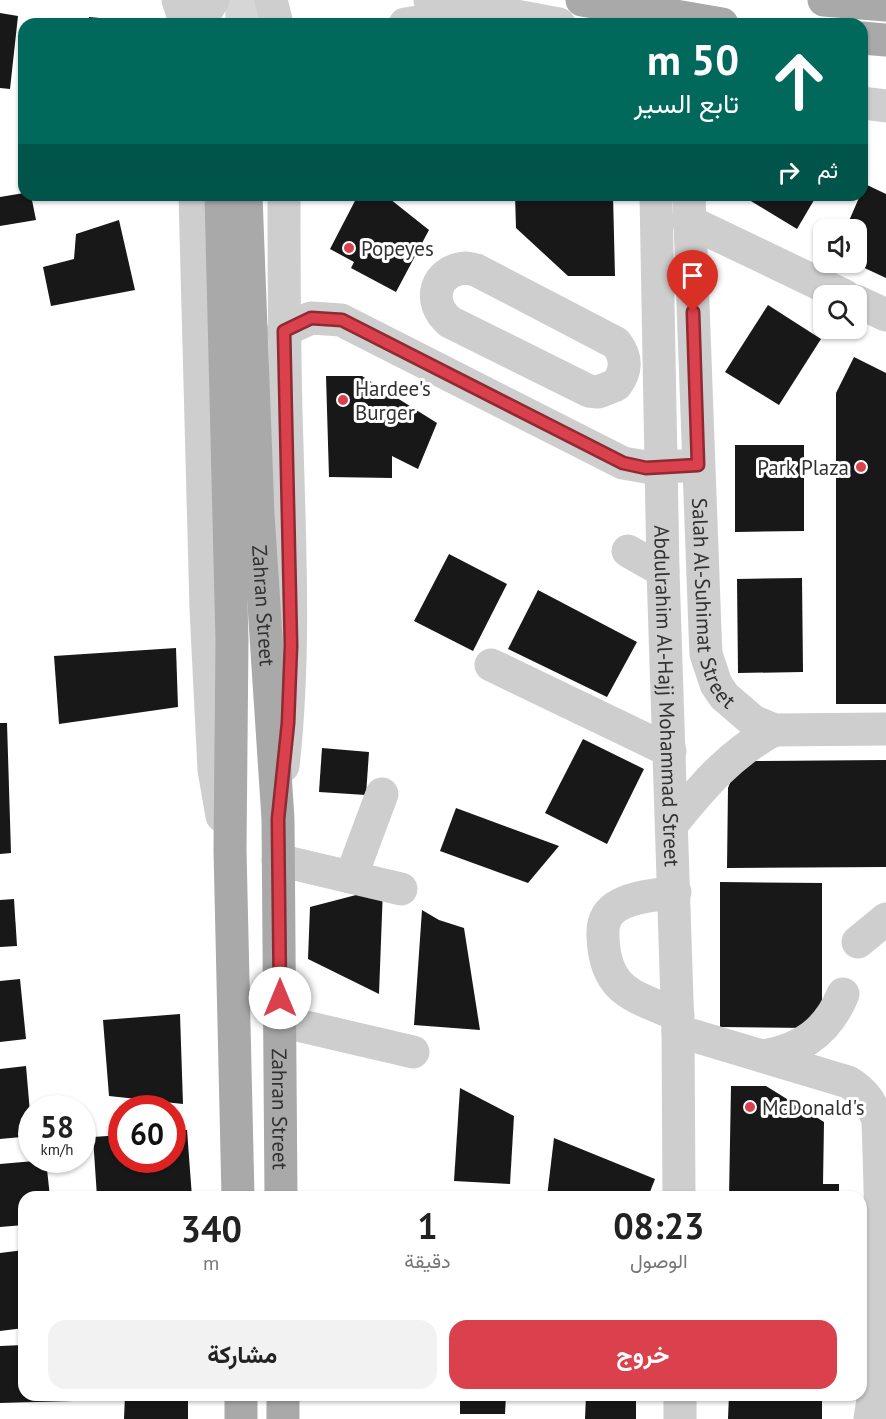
<!DOCTYPE html>
<html lang="ar">
<head>
<meta charset="utf-8">
<style>
  body { margin:0; font-family:"PT Sans",Vazirmatn,sans-serif; background:#f2f2f2; color:#222; direction:rtl; height:100vh; display:flex; flex-direction:column; font-size:22px; white-space:nowrap }
  * { box-sizing:border-box; margin:0 }
  p { font-size:20px; color:#767676 }
  .icon { flex:none; width:33px; height:33px; fill:none; stroke:currentColor; stroke-width:2; stroke-linecap:round; stroke-linejoin:round }
  .map { position:relative; flex:1; overflow:hidden; direction:ltr }
  .sheet { position:absolute; left:18px; top:1191px; width:849px; height:210px; display:flex; flex-direction:column; background:#fff; border-radius:18px; box-shadow:0 2px 4px #0004; direction:rtl }
  .sheet>* { flex:none }
  .banner { position:absolute; left:18px; top:18px; width:850px; height:183px; border-radius:18px; box-shadow:0 2px 4px #0004; direction:rtl; background:#00695c; color:#fff; overflow:hidden }
  .controls { position:absolute; left:813px; top:219px; display:grid; gap:12px }
  .controls a { display:grid; place-items:center; width:54px; height:54px; border-radius:12px; background:#fff; box-shadow:0 2px 4px #0004; font-size:30px }
  .speed { position:absolute; left:18px; top:1095px; display:flex; gap:12px; font-size:30px; font-weight:700; text-align:center }
  .speed>* { display:grid; place-content:center; width:78px; height:78px; border-radius:50%; background:#fff; box-shadow:0 2px 4px #0004; line-height:1 }
  .speed small { font-size:15px; font-weight:400 }
  .speed .limit { border:9px solid #d22; background:#fff; color:#111 }
  .pin { position:absolute; display:grid; place-items:center; width:51px; height:51px; color:#fff; margin:-62px -26px; border-radius:50% 50% 50% 0; rotate:-45deg; box-shadow:0 0 6px #0007 }
  .pin .icon { rotate:45deg }
  .me { position:absolute; width:66px; margin:-33px; rotate:0deg; stroke-linejoin:round; filter:drop-shadow(0 0 4px #0008) }
  .turn { display:flex; align-items:center; gap:21px; height:126px; padding:0 30px; font-size:27px }
  .turn .icon { width:78px; height:78px; stroke-width:2.5 }
  .turn b { display:block; font-size:42px; line-height:51px }
  .then { display:flex; align-items:center; height:57px; padding:0 30px; background:#0003; gap:12px; font-size:22px }
  .eta { display:flex; justify-content:space-evenly; align-items:center; height:102px; text-align:center }
  .eta b { font-size:36px; font-weight:700; line-height:42px }
  .action { display:flex; gap:12px; margin-top:auto; padding:12px 30px }
  .action a { flex:1; height:69px; border-radius:18px; background:#db404d; color:#fff; font-size:24px; font-weight:700; line-height:69px; text-align:center }
  .action a+a { background:#f2f2f2; color:#222 }
  .map>svg:first-child { display:block }
  .building { fill:#181818 }
  .lines { fill:none; stroke-linecap:round; stroke-linejoin:round }
  .major-tunnel { stroke:#d6d6d6; stroke-width:33; stroke-dasharray:33 16; stroke-linecap:butt }
  .minor { stroke:#cecece; stroke-width:33 }
  .major { stroke:#a9a9a9; stroke-width:33 }
  .route-casing { stroke:#8e2a32; stroke-width:15 }
  .route { stroke:#db404d; stroke-width:10 }
  .poi-dot { fill:#db404d; stroke:#fff; stroke-width:2 }
  .labels { text-anchor:middle; dominant-baseline:central; stroke-width:6; stroke-linejoin:round; paint-order:stroke }
  .poi-label { font-size:21px; fill:#313131; stroke:#fff; text-anchor:start }
  .street-label { font-size:21px; fill:#313131; stroke:#fff }
</style>
</head>
<body>
<div class="map">
<svg width="886" height="1419" viewBox="0 0 886 1419">
  <rect width="100%" height="100%" fill="#fff"/>
  <!-- building -->
  <g class="building">
    <polygon points="0,13 18,16 10,89 0,88"/>
    <polygon points="89,17 142,22 142,24 89,24"/>
    <polygon points="865,184 886,194 886,278 856,264 856,230 845,230"/>
    <polygon points="24,193 24,195 31,195 36,220 0,226 0,197"/>
    <polygon points="358,195 385,195 429,230 396,292 351,268 354,262 330,249"/>
    <polygon points="515,195 613,195 615,276 568,276 516,228"/>
    <polygon points="741,195 817,195 797,229"/>
    <polygon points="119,220 135,290 51,306 43,267 74,259 76,234"/>
    <polygon points="768,305 821,339 779,405 725,372"/>
    <polygon points="854,357 886,373 886,704 836,704 836,393"/>
    <polygon points="326,376 362,376 437,423 418,469 392,456 392,478 329,477"/>
    <polygon points="735,445 804,445 804,531 735,532"/>
    <polygon points="449,554 507,584 473,651 414,621"/>
    <polygon points="802,578 803,672 738,673 737,579"/>
    <polygon points="538,590 637,642 607,697 508,649"/>
    <polygon points="176,648 178,707 59,724 54,656"/>
    <polygon points="0,723 7,723 11,853 0,854"/>
    <polygon points="583,739 644,769 607,844 545,813"/>
    <polygon points="322,748 369,752 366,795 319,792"/>
    <polygon points="886,760 886,867 727,868 728,788 733,775 752,761"/>
    <polygon points="456,808 559,846 528,883 440,851"/>
    <polygon points="720,882 822,883 822,1014 810,1028 720,1027"/>
    <polygon points="383,888 379,994 308,959 310,907"/>
    <polygon points="14,899 17,946 0,947 0,900"/>
    <polygon points="422,910 439,920 464,928 480,1030 414,1025"/>
    <polygon points="20,979 26,1039 0,1042 0,981"/>
    <polygon points="180,1014 183,1104 109,1096 103,1020"/>
    <polygon points="26,1066 32,1136 0,1139 0,1069"/>
    <polygon points="731,1086 766,1086 824,1122 823,1184 839,1184 839,1197 729,1197"/>
    <polygon points="460,1088 514,1116 510,1184 454,1181"/>
    <polygon points="187,1130 192,1197 97,1197 93,1137 122,1135 122,1160 172,1160 172,1131"/>
    <polygon points="554,1138 655,1179 648,1197 547,1197"/>
    <polygon points="46,1160 50,1197 24,1197 24,1225 0,1227 0,1164"/>
    <polygon points="24,1250 24,1328 0,1331 0,1253"/>
    <polygon points="24,1345 24,1395 73,1395 73,1401 0,1403 0,1346"/>
    <polygon points="125,1395 188,1395 188,1419 124,1419"/>
    <polygon points="460,1395 506,1395 505,1414 460,1414"/>
    <polygon points="586,1395 636,1395 636,1419 585,1419"/>
    <polygon points="729,1395 822,1395 822,1419 728,1419"/>
  </g>
  <g class="lines">
    <!-- major-tunnel -->
    <polyline class="major-tunnel" points="242,0 242,24"/>
    <!-- minor -->
    <g class="minor">
      <polyline points="178,0 186,24"/>
      <polyline points="271,0 277,24"/>
      <polyline points="430,0 559,24"/>
      <polyline points="198,24 213,0"/>
      <polyline points="405,24 465,15"/>
      <polyline points="862,103 886,106"/>
      <polyline points="195,195 206,609 214,770 222,816"/>
      <path id="s1" d="M656,195L663,571L678,1031L679,1197"/>
      <path id="s2" d="M689,195L705,631L706,654L716,684L724,696L753,721L774,730L886,729"/>
      <polyline points="688,221 845,296"/>
      <path d="M466,268L476,270L616,343C627,357 627,371 616,385L598,392L589,391L450,322C426,302 435,270 466,268Z"/>
      <polyline points="856,301 886,315"/>
      <polyline points="283,331 311,318 341,320 623,463 646,467 684,466"/>
      <polyline points="628,551 663,571"/>
      <polyline points="491,665 670,751"/>
      <path d="M283,766C295,659 290,552 287,445C284,361 284,278 284,195"/>
      <path d="M673,823C703,786 731,753 774,730"/>
      <polyline points="278,860 401,889"/>
      <polyline points="351,877 382,794"/>
      <path d="M675,892C659,895 636,896 621,904C607,911 602,921 603,937C605,992 634,996 678,1015"/>
      <polyline points="858,942 886,919"/>
      <polyline points="280,1021 413,1052"/>
      <path d="M678,1031L848,1082C865,1092 871,1103 878,1120C881,1220 886,1321 870,1419"/>
      <path d="M763,1056C802,1050 828,1031 843,994"/>
      <polyline points="680,1395 680,1419"/>
    </g>
    <!-- major -->
    <g class="major">
      <polyline points="582,0 722,24"/>
      <polyline points="824,0 886,5"/>
      <polyline points="862,38 886,40"/>
      <polyline points="221,195 232,641 230,850 238,1197"/>
      <path id="s3" d="M246,195L258,514L278,819L281,1197"/>
      <polyline points="241,1395 241,1419"/>
      <polyline points="283,1419 283,1395"/>
    </g>
  </g>
  <g class="lines">
    <defs>
      <polyline id="route" points="280,998 278,819 288,723 291,646 284,331 311,318 342,320 623,463 646,468 698,465 693,312"/>
    </defs>
    <!-- route casing -->
    <use href="#route" class="route-casing"/>
    <!-- route -->
    <use href="#route" class="route"/>
  </g>
  <!-- markers -->
  <g class="poi-dot">
    <circle cx="349" cy="248" r="6"/>
    <circle cx="343" cy="400" r="6"/>
    <circle cx="861" cy="467" r="6"/>
    <circle cx="750" cy="1107" r="6"/>
  </g>
  <g class="labels">
    <!-- poi labels -->
    <g class="poi-label">
      <text x="361" y="248">Popeyes</text>
      <text x="355" y="388">Hardee's<tspan x="355" dy="24">Burger</tspan></text>
      <text x="849" y="467" text-anchor="end">Park Plaza</text>
      <text x="762" y="1107">McDonald's</text>
    </g>
    <!-- street labels -->
    <g class="street-label">
      <text stroke="none"><textPath href="#s2" startOffset="410">Salah Al-Suhimat Street</textPath></text>
      <text stroke="none"><textPath href="#s3" startOffset="411">Zahran Street</textPath></text>
      <text stroke="none"><textPath href="#s1" startOffset="501">Abdulrahim Al-Hajj Mohammad Street</textPath></text>
      <text stroke="none"><textPath href="#s3" startOffset="915">Zahran Street</textPath></text>
    </g>
  </g>
</svg>
<div class="controls">
<a><svg class="icon" aria-label="sound" viewBox="0 0 24 24"><path d="M4 9h4l5-4v14l-5-4H4zM17 9q2 3 0 6"/></svg></a>
<a><svg class="icon" aria-label="search" viewBox="0 0 24 24"><circle cx="10" cy="10" r="6"/><path d="M15 15l6 6"/></svg></a>
</div>
<div class="speed"><div>58<small>km/h</small></div><div class="limit">60</div></div>
<div class="pin" style="left:693px;top:312px;background:#d93025"><svg class="icon" aria-label="arrive" viewBox="0 0 24 24"><path d="M6 21V4h12l-3 4 3 4H6"/></svg></div>
<svg class="me" style="left:280px;top:998px" viewBox="-20 -20 40 40"><circle r="19" fill="#fff"/><path d="M0-13L10 11 0 6-10 11z" fill="#db404d"/></svg>
<div class="banner">
<div class="turn"><svg class="icon" aria-label="ahead" viewBox="0 0 24 24"><path d="M12 20V5M6 11l6-6 6 6"/></svg><div><b>50 m</b>تابع السير</div></div>
<div class="then">ثم<svg class="icon" aria-label="right" viewBox="0 0 24 24"><path d="M7 20v-9h11M14 6l5 5-5 5"/></svg></div>
</div>
<section class="sheet">
<div class="eta">
<div><b>08:23</b><p>الوصول</p></div>
<div><b>1</b><p>دقيقة</p></div>
<div><b>340</b><p>m</p></div>
</div>
<div class="action"><a>خروج</a><a>مشاركة</a></div>
</section>
</div>
</body>
</html>
